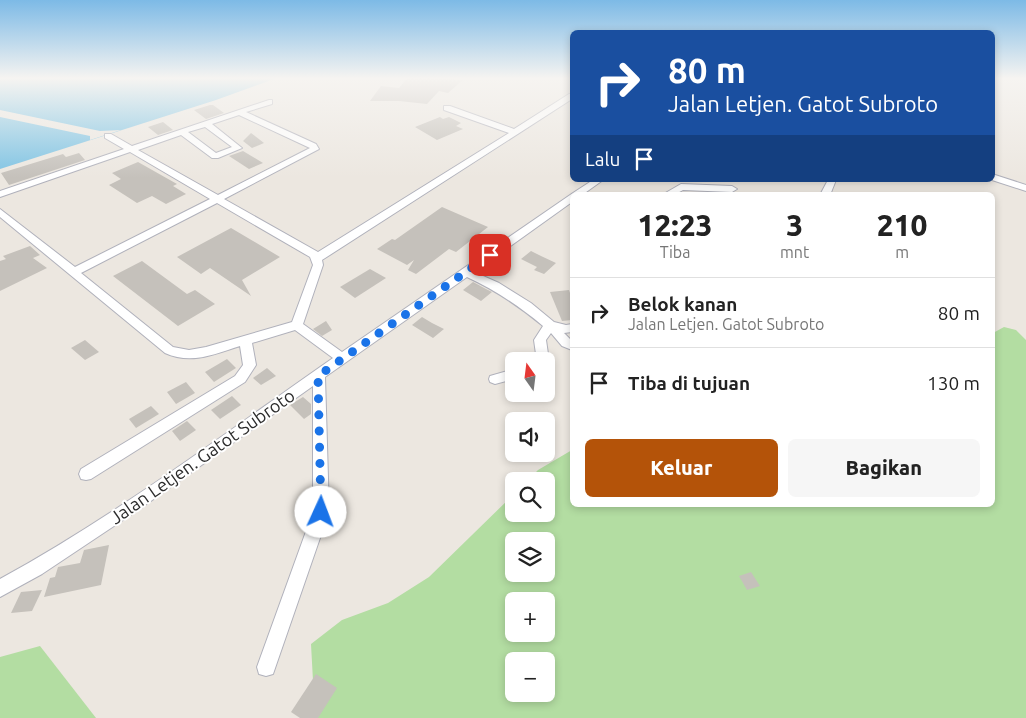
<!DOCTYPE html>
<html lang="id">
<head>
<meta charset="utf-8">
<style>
  body { margin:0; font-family:Ubuntu,sans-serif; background:#f6f6f6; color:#222; height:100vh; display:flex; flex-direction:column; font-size:19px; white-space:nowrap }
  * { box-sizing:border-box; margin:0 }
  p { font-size:16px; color:#767676 }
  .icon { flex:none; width:28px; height:28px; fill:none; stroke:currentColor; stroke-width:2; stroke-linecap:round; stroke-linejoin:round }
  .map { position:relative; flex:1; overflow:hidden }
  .sheet { position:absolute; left:570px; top:192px; width:425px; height:315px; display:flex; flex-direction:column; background:#fff; border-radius:8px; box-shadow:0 2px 8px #0003 }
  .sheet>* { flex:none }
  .banner { position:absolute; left:570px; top:30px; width:425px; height:152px; border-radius:8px; box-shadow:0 2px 8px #0003; background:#1a4fa0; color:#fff; overflow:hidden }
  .needle { width:32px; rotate:346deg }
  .fabs { position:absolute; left:505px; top:352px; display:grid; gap:10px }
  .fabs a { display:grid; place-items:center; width:50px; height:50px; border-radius:8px; background:#fff; box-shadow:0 2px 8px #0003; font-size:25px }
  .pin { position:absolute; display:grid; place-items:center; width:42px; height:42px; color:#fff; margin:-21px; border-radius:10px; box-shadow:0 2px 8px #0006 }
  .me { position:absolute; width:55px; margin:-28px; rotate:2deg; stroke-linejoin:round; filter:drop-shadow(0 0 4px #0008) }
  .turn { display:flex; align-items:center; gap:18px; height:105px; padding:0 15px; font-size:22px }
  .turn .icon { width:65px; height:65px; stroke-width:2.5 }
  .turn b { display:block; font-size:35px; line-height:42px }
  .then { display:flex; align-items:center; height:48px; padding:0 15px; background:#0003; gap:10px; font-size:19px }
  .eta { display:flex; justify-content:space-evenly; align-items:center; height:85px; text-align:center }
  .eta b { font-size:30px; font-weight:800; line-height:35px }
  .button { display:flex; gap:10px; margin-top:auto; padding:10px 15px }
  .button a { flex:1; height:58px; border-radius:8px; background:#b45309; color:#fff; font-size:20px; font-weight:800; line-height:58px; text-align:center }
  .button a+a { background:#f6f6f6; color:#222 }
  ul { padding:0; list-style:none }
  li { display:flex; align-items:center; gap:15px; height:70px; padding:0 15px; border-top:1px solid #e0e0e0 }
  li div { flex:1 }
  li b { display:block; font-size:19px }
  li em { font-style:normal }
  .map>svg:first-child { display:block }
  .green { fill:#b3dda2; fill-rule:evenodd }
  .water { fill:#7ec3e3 }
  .pier { fill:#ece7e0 }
  .building { fill:#c5c1bb }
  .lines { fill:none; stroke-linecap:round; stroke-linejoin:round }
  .minor-casing { stroke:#b0b1bb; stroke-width:2 }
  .minor { fill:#fff; fill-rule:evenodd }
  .route { stroke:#1a73e8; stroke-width:9; stroke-dasharray:0 16.2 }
  .labels { text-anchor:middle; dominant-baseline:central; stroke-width:4; stroke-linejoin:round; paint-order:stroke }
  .street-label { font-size:18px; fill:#2c2c2c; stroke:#fff }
</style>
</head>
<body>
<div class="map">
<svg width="1026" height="718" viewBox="0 0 1026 718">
  <rect width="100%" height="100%" fill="#ece7e0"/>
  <!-- green -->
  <g class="green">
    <path d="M1004,327L1016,330L1026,340V718H315L311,644L342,620L388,603L429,577L514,494V514H546V481H527L538,470L572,450V505H992L993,333ZM514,541H546V574H514ZM514,601H546V634H514ZM514,661H546V694H514Z"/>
    <polygon points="40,646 96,718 0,718 0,657"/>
  </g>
  <!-- water -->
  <polygon class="water" points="0,78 277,78 216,100 0,169"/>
  <!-- pier -->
  <polygon class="pier" points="0,110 100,131 121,130 90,140 90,136 0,117"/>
  <!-- building -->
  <g class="building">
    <polygon points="407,78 431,78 463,80 448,93 439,91 427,104 399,101 370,101 381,86 399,88"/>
    <polygon points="210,105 213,105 224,113 206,119 194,110"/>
    <polygon points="440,117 443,119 449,117 461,123 456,126 463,129 437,140 415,127"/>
    <polygon points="163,122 173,130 158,135 148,127"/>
    <polygon points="251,133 264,143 252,148 243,141"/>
    <polygon points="243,151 263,163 249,169 229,156"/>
    <polygon points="79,153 85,160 9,185 1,173 63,154 66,157"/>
    <polygon points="138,162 177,184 173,186 186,194 166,204 152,196 137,203 109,185 121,179 112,173"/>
    <polygon points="442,207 488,227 456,252 449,249 416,274 408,270 414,260 407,265 377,249 392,239 395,240"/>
    <polygon points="231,228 280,257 242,280 251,296 210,268 201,274 177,257"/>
    <polygon points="30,246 40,255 33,258 47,268 0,291 0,261 6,259 3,256"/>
    <polygon points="531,251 541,256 556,263 544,274 534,270 537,267 521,259"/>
    <polygon points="142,261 187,294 195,290 215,304 178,326 113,276"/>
    <polygon points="370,269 386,278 355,298 340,287"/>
    <polygon points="473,282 486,289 492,292 481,301 463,290"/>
    <polygon points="569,290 572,299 572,320 562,321 550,292"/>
    <polygon points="422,317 432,323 444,329 433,338 412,325"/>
    <polygon points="326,321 332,330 322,336 313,329"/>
    <polygon points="85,340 99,352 85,360 71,348"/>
    <polygon points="227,359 236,368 214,382 205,372"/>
    <polygon points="267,368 276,376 261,385 253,378"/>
    <polygon points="186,382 195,393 176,404 167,392"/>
    <polygon points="232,396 241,405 220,419 211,410"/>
    <polygon points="303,397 311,404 311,414 304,419 290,405"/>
    <polygon points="151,406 159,414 136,428 129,419"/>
    <polygon points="187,421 196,430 180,441 172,431"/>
    <polygon points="109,545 101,585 44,597 50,578 55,577 58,567 80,563 84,550"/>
    <polygon points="751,572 760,586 747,590 739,576"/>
    <polygon points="42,590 32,611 11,613 21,592"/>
    <polygon points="316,674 337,688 318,718 300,718 291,712"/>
  </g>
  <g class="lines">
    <defs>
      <g id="minor">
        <path d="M569,94H572V99L322,260L323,265L303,324L342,352L573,193L593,180H603L582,195H572V202L474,272L499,283L531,303L554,322L566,325L572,324V332L564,333L572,341V350L562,346L551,333L546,340L549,361L546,365V361H537L534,340L543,326C519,306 495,290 467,277L325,377L329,512L273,674L266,676L259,674L257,667L313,512V386L141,508L42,574L0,597V579C117,515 224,434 333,358L295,330L252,343L256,365L245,382L91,479L86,480L81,479L79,474L81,469L235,376L243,365L240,346C215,354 191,365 165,353L0,217V209L75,267L210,199L130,152L0,197V191L124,149L105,138V134H111L132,146L269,100H272V104L246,112L316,144L319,149L224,199L318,252L509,133L444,110V106H450L514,129ZM239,115L310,148L218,195L138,150L181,135L212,158H218L242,148L212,124ZM205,127L232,147L216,153L188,132ZM217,203L310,257L313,265L292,322L206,347L189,350L173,347L81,273Z"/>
        <polygon points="992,174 1026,185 1026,191 992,180"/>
        <polygon points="828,180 836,180 830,195 820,195"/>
        <polygon points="681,184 732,186 737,189 732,192 683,190 674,195 662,195"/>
        <polygon points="514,369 514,379 495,384 490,382 489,379 490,376"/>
      </g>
    </defs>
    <!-- minor casing -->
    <use href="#minor" class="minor-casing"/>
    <!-- minor -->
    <use href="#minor" class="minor"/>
  </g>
  <!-- sky -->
  <linearGradient id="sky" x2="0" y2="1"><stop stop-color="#7dbae6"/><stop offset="0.44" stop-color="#f6f4f1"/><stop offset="1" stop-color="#f6f4f1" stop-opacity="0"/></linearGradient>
  <rect width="1026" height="178" fill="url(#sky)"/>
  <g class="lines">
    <!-- route -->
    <polyline class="route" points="321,512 318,376 490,255"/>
  </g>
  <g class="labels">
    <!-- street labels -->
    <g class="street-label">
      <text transform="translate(202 456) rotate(-35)">Jalan Letjen. Gatot Subroto</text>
    </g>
  </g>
</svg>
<div class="fabs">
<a><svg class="needle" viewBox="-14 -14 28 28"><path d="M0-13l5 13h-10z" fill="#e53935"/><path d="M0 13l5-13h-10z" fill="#767676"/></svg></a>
<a><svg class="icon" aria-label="sound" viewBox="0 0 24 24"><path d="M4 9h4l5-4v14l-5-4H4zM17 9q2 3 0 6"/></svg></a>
<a><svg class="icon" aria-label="search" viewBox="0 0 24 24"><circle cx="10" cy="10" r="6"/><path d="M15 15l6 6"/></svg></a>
<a><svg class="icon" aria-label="layers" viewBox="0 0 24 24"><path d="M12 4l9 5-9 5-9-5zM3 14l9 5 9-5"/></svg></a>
<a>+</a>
<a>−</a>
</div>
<div class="pin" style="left:490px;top:255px;background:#d93025"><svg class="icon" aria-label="arrive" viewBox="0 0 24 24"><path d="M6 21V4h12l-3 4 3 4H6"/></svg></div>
<svg class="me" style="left:321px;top:512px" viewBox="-20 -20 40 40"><circle r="19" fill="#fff"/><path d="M0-13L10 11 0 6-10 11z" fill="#1a73e8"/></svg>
<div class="banner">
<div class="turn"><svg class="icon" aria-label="right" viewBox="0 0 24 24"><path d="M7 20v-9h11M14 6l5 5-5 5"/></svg><div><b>80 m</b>Jalan Letjen. Gatot Subroto</div></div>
<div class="then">Lalu<svg class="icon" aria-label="arrive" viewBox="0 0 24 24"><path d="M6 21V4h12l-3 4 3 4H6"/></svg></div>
</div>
<section class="sheet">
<div class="eta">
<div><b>12:23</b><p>Tiba</p></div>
<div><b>3</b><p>mnt</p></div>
<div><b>210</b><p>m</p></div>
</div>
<ul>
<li><svg class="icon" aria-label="right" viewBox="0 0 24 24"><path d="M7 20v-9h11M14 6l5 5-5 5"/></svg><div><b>Belok kanan</b><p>Jalan Letjen. Gatot Subroto</p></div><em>80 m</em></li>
<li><svg class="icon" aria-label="arrive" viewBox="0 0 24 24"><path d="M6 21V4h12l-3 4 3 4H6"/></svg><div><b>Tiba di tujuan</b></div><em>130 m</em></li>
</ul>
<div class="button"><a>Keluar</a><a>Bagikan</a></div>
</section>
</div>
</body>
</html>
